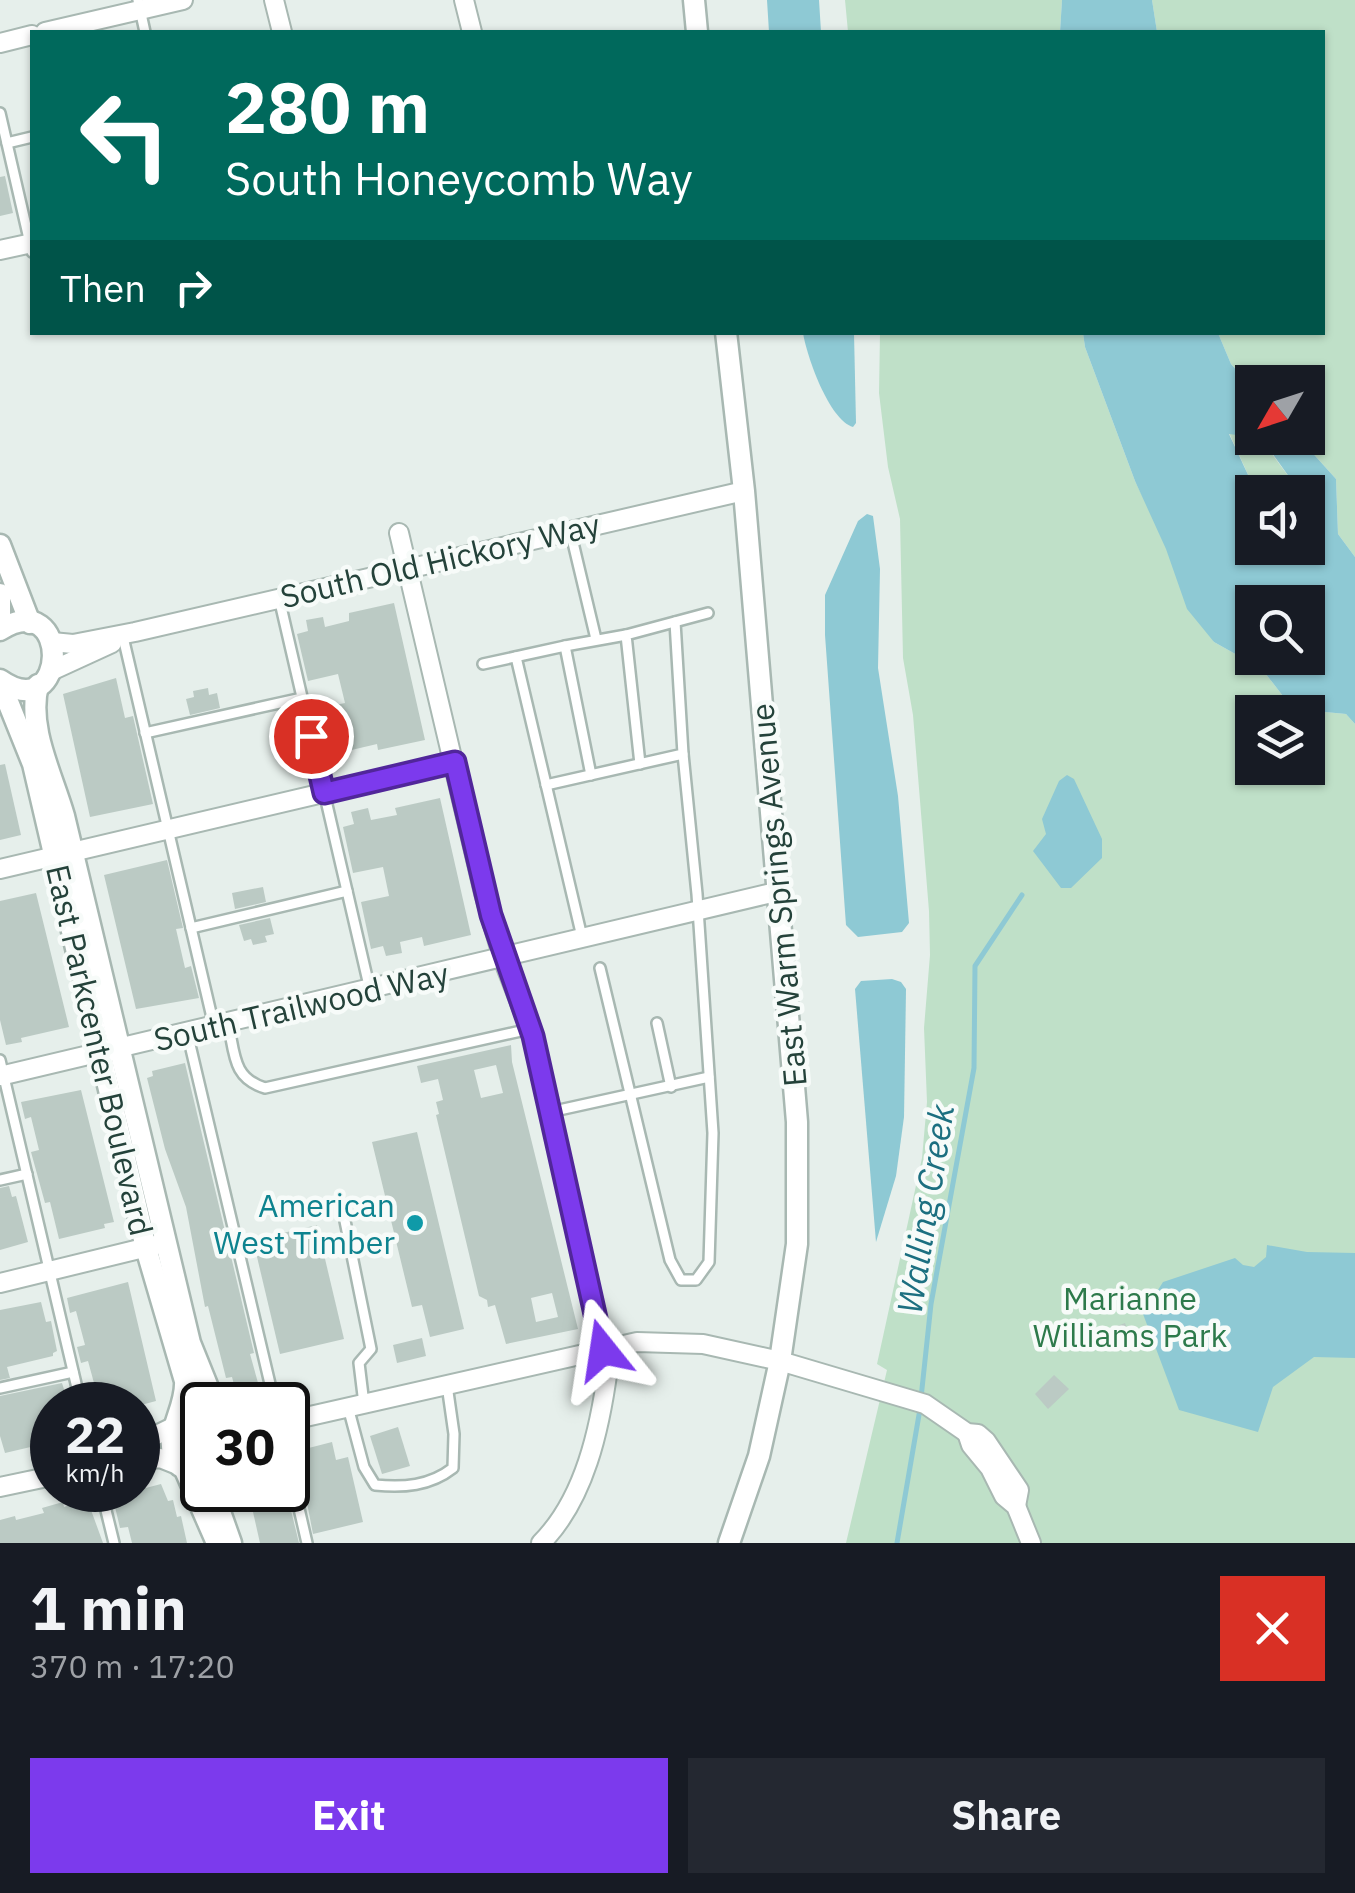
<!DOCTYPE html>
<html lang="en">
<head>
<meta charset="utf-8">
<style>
  body { margin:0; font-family:"IBM Plex Sans",sans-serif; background:#242831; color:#f1f3f6; height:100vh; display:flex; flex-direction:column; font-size:38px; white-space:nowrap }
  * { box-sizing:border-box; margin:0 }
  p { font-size:32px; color:#9ea1a6 }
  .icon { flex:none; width:55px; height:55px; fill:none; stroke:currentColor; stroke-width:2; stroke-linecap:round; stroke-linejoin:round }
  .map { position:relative; height:1543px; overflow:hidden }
  .sheet { display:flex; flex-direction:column; background:#171b24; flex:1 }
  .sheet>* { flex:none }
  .banner { position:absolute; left:30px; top:30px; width:1295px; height:305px; border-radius:0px; box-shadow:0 2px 8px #0004; background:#00695c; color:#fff; overflow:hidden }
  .needle { width:65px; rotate:231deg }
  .buttons { position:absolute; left:1235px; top:365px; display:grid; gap:20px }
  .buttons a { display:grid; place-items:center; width:90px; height:90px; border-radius:0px; background:#171b24; box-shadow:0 2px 8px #0004; font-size:50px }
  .speed { position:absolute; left:30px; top:1382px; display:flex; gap:20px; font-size:50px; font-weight:700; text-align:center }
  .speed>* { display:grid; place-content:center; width:130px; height:130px; border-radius:50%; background:#171b24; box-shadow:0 2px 8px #0004; line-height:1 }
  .speed small { font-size:25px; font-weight:400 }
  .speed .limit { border:5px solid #111; border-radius:15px; background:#fff; color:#111 }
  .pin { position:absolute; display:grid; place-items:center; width:85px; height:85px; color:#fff; margin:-42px; border:5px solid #fff; border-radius:50%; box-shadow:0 2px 10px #0007 }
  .me { position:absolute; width:110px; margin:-55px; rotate:345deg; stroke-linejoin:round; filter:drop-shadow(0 0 8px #0008) }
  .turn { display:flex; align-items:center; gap:35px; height:210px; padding:0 30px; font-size:45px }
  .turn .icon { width:130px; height:130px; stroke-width:2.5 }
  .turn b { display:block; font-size:70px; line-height:85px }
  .then { display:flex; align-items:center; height:95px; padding:0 30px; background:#0003; gap:20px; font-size:38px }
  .round { display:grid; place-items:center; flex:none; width:105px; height:105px; border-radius:0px; background:#242831 }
  .summary { display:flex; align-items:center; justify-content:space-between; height:170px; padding:0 30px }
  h1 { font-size:60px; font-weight:800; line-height:75px }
  .cta { display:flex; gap:20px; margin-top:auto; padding:20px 30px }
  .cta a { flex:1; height:115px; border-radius:0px; background:#7c3aed; color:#fff; font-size:40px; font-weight:800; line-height:115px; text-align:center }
  .cta a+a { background:#242831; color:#f1f3f6 }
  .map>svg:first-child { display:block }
  .green { fill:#bfe0c8; fill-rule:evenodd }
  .water { fill:#8ec9d4; fill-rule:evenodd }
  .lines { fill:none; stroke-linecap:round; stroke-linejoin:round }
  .stream { stroke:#8ec9d4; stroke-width:5 }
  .building { fill:#bbcac4; fill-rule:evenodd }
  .service-casing { stroke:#a8b8b2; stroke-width:14 }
  .minor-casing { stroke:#a8b8b2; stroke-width:22 }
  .tertiary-casing { stroke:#a8b8b2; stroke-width:25 }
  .service { stroke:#fff; stroke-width:9 }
  .minor { stroke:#fff; stroke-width:18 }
  .tertiary { stroke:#fff; stroke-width:20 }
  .route-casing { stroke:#51269a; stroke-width:25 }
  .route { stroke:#7c3aed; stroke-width:18 }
  .culture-dot { fill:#0f9aa8; stroke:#f7fbf9; stroke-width:4 }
  .labels { text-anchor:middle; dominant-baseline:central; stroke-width:9; stroke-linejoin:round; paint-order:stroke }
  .street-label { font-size:32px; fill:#24423a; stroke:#f7fbf9 }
  .culture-label { font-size:32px; fill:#0d838f; stroke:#f7fbf9; text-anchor:end }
  .park-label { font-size:32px; fill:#2d7a4b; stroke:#f7fbf9 }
  .water-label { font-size:35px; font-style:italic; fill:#1c6f80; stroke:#f7fbf9 }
</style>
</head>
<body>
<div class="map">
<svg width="1355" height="1543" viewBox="0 0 1355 1543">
  <rect width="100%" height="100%" fill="#e6efeb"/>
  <!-- green -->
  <g class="green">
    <polygon points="845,0 1062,0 1060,32 848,32"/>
    <polygon points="1152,0 1355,0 1355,557 1338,534 1336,479 1299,438 1308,438 1308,382 1252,382 1252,387 1231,364 1218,333 1322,332 1322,32 1157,32"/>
    <path d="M880,333H1083L1085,347L1135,481L1214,642L1262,669L1293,709L1346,714L1355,724V1543H846L887,1370L877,1364L922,1158L927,1102L924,1028L930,955L929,911L913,715L903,658L900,519L888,467L879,393ZM1252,712H1308V768H1252Z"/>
    <polygon points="1229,433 1261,439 1300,492 1256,492"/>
  </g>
  <!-- water -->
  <g class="water">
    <polygon points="767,0 819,0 821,32 769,32"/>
    <polygon points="1062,0 1152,0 1157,32 1060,32"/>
    <path d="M803,333H854L856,423L853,427C829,420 807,357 803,333Z"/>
    <path d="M1083,333H1218L1231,364L1252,387V437L1229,434L1256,492H1252V548H1308V544L1318,552L1319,528L1308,506V492H1300L1262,439L1253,438H1299L1336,479L1338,534L1355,557V724L1346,714L1293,709L1262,669L1214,642L1187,609L1166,549L1135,481L1085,347ZM1308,602V658H1252V602Z"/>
    <polygon points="867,514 873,516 880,569 878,668 898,796 909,923 902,932 858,937 846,925 825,635 825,595 858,521"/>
    <polygon points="1067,775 1074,779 1102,839 1102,858 1071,888 1061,888 1033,851 1046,834 1042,819 1059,781"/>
    <polygon points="892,979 901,982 906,989 904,1117 896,1176 876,1242 855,989 861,981"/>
    <polygon points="1267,1245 1307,1252 1355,1253 1355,1358 1314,1357 1273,1387 1258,1432 1179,1410 1143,1314 1163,1282 1235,1258 1243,1265 1254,1267 1266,1257"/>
  </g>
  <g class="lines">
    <!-- stream -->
    <g class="stream">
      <polyline points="921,1398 931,1304 974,1068 975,966 1022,895"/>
      <polyline points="897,1543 920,1409"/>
    </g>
  </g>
  <!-- building -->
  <g class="building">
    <polygon points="5,176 13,213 0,216 0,177"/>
    <polygon points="394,603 425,740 378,750 377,744 326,756 316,709 345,703 338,674 308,681 297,634 308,631 306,620 323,617 325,627 349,621 349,613"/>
    <polygon points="116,678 125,718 133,716 153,804 90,817 63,694"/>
    <polygon points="208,688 209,695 217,693 220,708 190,715 186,699 194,697 193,691"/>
    <polygon points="5,764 21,835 0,840 0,765"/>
    <polygon points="440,798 471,935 424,946 422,937 400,942 402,953 386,956 383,946 371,949 361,902 389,896 383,867 353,873 343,827 354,824 351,812 368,808 371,820 397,815 395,808"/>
    <polygon points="167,860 183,928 176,929 185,968 191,966 199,998 136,1009 104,875"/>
    <polygon points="263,887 266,902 235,909 232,893"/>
    <polygon points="36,893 69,1027 21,1038 22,1042 6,1045 0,1020 0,901"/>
    <polygon points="270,918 274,934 265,936 267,942 253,945 251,939 244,941 239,925"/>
    <path d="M511,1045L512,1062L578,1329L506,1344L495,1305L488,1307L487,1300L479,1296L436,1115L439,1114L436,1102L443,1100L438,1079L421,1083L417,1066ZM496,1065L503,1093L481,1098L474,1070ZM552,1293L558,1317L536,1322L531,1298Z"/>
    <polygon points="185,1063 254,1353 250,1354 260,1390 237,1396 232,1377 226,1378 208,1306 205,1307 186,1207 165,1149 147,1078 153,1076 152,1071"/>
    <polygon points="81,1090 114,1222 104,1224 105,1228 59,1239 50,1202 45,1203 31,1152 39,1150 31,1117 25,1119 21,1102"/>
    <polygon points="417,1132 464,1329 430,1337 422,1305 412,1307 372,1142"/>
    <polygon points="9,1186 12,1197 16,1196 28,1242 0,1250 0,1188"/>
    <polygon points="317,1225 344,1339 280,1354 253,1240"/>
    <polygon points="128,1282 156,1401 141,1405 100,1405 88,1361 81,1363 77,1347 85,1345 76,1311 70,1313 67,1298"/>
    <polygon points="41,1302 46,1322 51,1321 57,1351 53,1353 53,1356 7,1367 10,1378 0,1380 0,1310"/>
    <polygon points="1125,1323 1129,1334 1101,1345 1097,1334"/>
    <polygon points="422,1338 426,1356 397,1363 393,1345"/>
    <polygon points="1054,1375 1069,1389 1048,1409 1035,1394"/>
    <polygon points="62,1383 69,1405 52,1405 52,1442 5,1453 0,1436 0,1396"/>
    <polygon points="398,1427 410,1466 382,1474 370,1436"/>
    <polygon points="332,1442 336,1460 348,1457 363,1522 313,1534 297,1451"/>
    <polygon points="161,1484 168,1501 173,1500 177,1517 181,1516 187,1543 132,1543 128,1527 120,1528 111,1490 138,1490"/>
    <polygon points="248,1490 286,1490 299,1543 260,1543"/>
    <polygon points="87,1499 103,1543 0,1543 0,1520 15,1516 16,1520 44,1513 42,1508 63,1502 64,1507"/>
  </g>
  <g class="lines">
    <defs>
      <g id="service">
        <polyline points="138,0 145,32"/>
        <polyline points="0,113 32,252"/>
        <polyline points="7,143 32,137"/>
        <polyline points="570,530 596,639"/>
        <polyline points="279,598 370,990"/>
        <polyline points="123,637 214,1026"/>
        <polyline points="565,646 626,635"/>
        <polyline points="516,657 582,937"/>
        <polyline points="483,664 565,646 591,775"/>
        <polyline points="145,733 302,698"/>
        <polyline points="640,764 626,635 708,613"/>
        <polyline points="546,785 683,754 675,622"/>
        <polyline points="191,928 347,891"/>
        <polyline points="600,968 670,1260 681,1280 696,1280 709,1262 713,1133 697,894 683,754"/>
        <path d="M228,1023C235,1053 232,1078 265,1088L530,1029"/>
        <polyline points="657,1023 671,1087"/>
        <polyline points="187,1032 275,1405"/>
        <polyline points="0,1060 81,1405"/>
        <polyline points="550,1112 709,1077"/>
        <polyline points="0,1180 27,1174"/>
        <polyline points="344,1216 371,1349 359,1363 364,1404"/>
        <polyline points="0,1388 73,1372"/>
        <path d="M348,1407L364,1467L375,1485C403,1488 430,1486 453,1468L454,1434L447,1385"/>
        <polyline points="288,1461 307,1543"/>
        <polyline points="101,1490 114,1543"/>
      </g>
      <g id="minor">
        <polyline points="274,0 282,32"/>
        <polyline points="464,0 472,32"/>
        <polyline points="45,32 183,0"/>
        <polyline points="0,43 32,35"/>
        <polyline points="0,250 32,243"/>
        <path d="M399,533L484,893L503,959L533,1036L608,1368C600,1428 585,1499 541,1543"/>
        <polyline points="52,642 73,644 135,632 744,491"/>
        <polyline points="51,671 112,643"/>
        <polyline points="0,869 455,762"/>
        <polyline points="0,1076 776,892"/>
        <polyline points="0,1283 160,1244"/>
        <polyline points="288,1421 637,1342 703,1344 780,1361 925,1404 967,1433 978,1434 986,1441 1019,1490 1016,1506"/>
        <polyline points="967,1433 971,1445 990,1468 1004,1496 1016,1506 1031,1543"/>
        <polyline points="138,1444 175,1426"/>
        <polyline points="138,1461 160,1458 180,1466"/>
        <polyline points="0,1487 52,1476"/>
      </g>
      <g id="tertiary">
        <polyline points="694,0 697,32"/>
        <polyline points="726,332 744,491 797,1122 797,1244 780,1361 759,1456 729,1543"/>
        <polyline points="0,545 30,623"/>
        <polyline points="0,594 0,626"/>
        <path d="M0,630C72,585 69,728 0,680"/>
        <path d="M0,682L33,764L146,1248L185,1381C187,1412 158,1439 180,1466L202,1475"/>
        <path d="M38,685C27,728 52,774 64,816L190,1343L215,1405"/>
        <polyline points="185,1470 217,1543"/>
        <polyline points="218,1490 219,1509 231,1543"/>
      </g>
    </defs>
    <!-- service casing -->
    <use href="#service" class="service-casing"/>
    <!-- minor casing -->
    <use href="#minor" class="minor-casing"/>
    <!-- tertiary casing -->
    <use href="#tertiary" class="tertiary-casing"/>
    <!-- service -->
    <use href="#service" class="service"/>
    <!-- minor -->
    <use href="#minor" class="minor"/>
    <!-- tertiary -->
    <use href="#tertiary" class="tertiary"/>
  </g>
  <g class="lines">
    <defs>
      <polyline id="route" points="311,736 324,793 455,762 491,915 533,1036 603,1350"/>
    </defs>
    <!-- route casing -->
    <use href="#route" class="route-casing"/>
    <!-- route -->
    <use href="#route" class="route"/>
  </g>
  <!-- markers -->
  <circle class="culture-dot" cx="415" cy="1223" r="10"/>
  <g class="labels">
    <!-- street labels -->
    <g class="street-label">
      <text transform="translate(440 560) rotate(-13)">South Old Hickory Way</text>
      <text transform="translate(778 895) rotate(-95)">East Warm Springs Avenue</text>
      <text transform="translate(301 1006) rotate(-13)">South Trailwood Way</text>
      <text transform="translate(100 1050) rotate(77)">East Parkcenter Boulevard</text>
    </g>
    <!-- culture labels -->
    <g class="culture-label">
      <text x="395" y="1205">American<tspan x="395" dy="37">West Timber</tspan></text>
    </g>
    <!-- park labels -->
    <g class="park-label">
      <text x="1130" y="1298">Marianne<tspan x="1130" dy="37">Williams Park</tspan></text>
    </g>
    <!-- water labels -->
    <g class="water-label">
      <text transform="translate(925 1209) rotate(-81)">Walling Creek</text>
    </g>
  </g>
</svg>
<div class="buttons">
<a><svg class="needle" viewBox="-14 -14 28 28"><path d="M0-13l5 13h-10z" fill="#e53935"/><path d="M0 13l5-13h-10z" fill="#9ea1a6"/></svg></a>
<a><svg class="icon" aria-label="sound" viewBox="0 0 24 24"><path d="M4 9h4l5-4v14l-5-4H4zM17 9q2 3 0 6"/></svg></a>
<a><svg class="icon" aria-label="search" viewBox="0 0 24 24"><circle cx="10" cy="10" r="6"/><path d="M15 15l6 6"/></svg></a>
<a><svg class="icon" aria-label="layers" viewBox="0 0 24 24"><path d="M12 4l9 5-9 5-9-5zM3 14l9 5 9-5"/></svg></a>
</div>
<div class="speed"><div>22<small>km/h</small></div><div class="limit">30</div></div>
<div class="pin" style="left:311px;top:736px;background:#d93025"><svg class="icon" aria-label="arrive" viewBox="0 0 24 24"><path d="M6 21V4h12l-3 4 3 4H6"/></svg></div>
<svg class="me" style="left:603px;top:1350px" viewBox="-20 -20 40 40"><path d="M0-17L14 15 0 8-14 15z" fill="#7c3aed" stroke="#fff" stroke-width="4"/></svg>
<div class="banner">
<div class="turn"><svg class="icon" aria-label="left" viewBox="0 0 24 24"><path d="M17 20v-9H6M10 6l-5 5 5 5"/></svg><div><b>280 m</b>South Honeycomb Way</div></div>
<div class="then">Then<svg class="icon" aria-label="right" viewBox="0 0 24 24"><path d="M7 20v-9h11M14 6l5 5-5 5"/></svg></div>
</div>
</div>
<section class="sheet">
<div class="summary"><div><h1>1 min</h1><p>370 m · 17:20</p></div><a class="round" style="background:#d93025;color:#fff"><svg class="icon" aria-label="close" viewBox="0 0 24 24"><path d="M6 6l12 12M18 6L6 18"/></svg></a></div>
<div class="cta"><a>Exit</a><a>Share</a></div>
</section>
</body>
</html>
